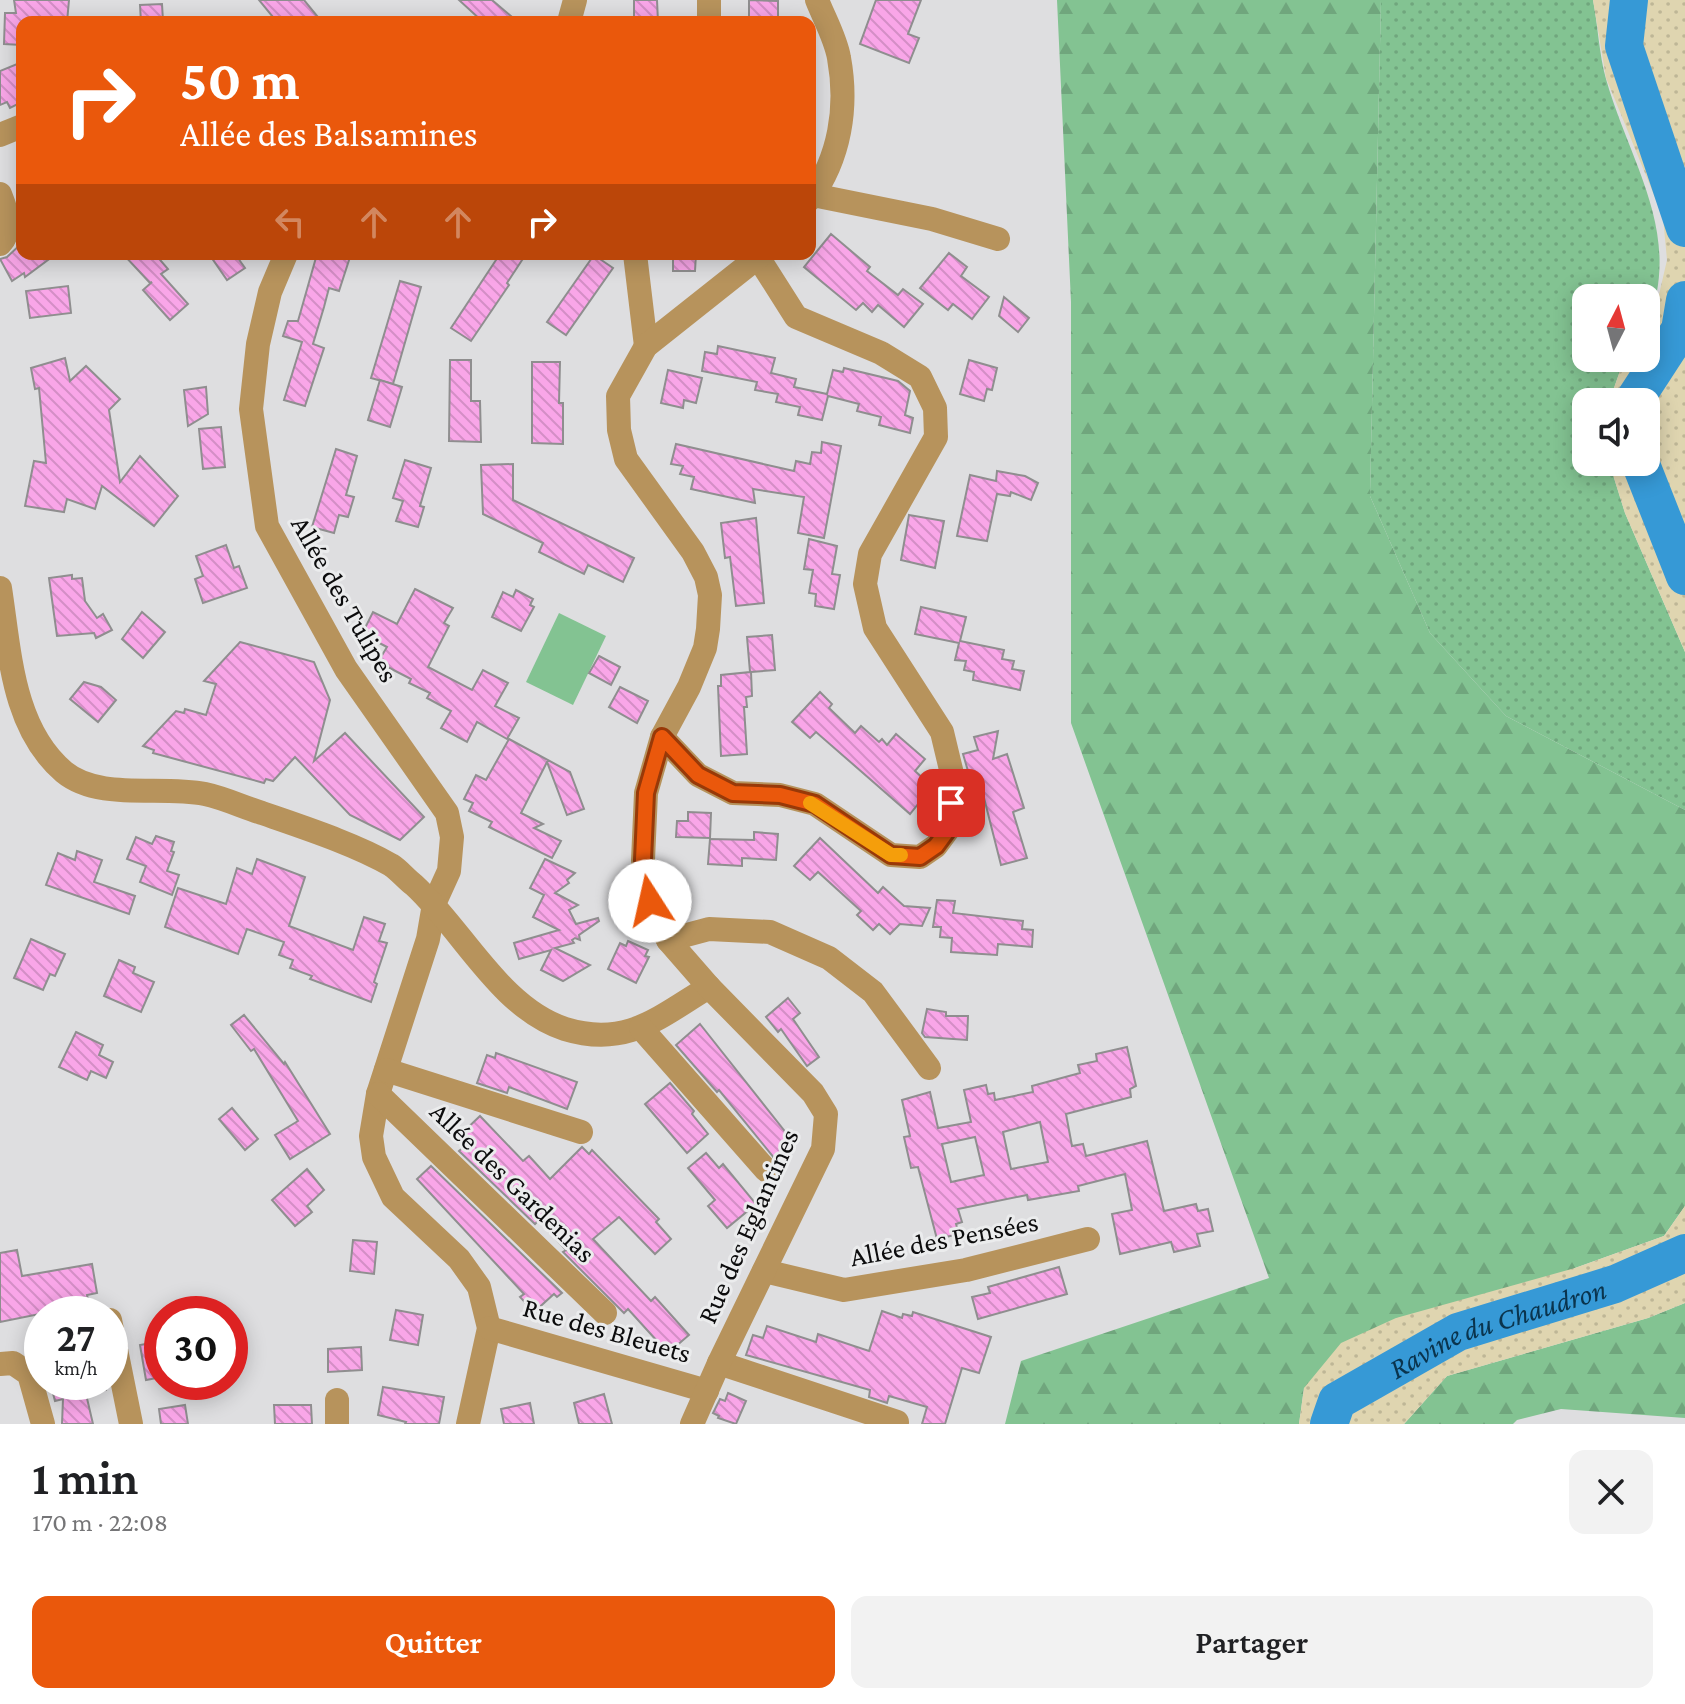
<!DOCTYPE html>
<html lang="fr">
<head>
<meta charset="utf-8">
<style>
  body { margin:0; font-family:"Crimson Pro",serif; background:#f2f2f2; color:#202124; height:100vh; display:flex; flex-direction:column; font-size:30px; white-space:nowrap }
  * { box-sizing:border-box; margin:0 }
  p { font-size:26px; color:#757577 }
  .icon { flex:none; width:44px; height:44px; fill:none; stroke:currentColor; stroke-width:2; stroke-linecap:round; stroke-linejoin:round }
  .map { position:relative; height:1424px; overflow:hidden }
  .details { display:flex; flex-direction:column; background:#fff; flex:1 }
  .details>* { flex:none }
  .hud { position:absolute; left:16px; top:16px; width:800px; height:244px; border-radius:16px; box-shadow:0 4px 20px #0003; background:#ea580c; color:#fff; overflow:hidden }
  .needle { width:52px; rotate:6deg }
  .fabs { position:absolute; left:1572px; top:284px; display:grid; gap:16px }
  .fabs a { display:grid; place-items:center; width:88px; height:88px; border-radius:16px; background:#fff; box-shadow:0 4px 20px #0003; font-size:40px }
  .speed { position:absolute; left:24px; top:1296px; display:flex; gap:16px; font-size:40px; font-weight:700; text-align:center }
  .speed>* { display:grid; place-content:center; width:104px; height:104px; border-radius:50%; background:#fff; box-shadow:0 4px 20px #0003; line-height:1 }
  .speed small { font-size:20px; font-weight:400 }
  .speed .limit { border:12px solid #d22; background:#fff; color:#111 }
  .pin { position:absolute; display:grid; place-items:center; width:68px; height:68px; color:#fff; margin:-34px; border-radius:16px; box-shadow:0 4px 12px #0006 }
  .me { position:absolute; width:88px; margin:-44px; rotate:350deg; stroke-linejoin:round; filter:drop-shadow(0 0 6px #0008) }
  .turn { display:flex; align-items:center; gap:28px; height:168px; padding:0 32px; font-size:36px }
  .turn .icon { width:104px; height:104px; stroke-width:2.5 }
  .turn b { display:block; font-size:56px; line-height:68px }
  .lanes { display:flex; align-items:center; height:76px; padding:0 32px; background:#0003; justify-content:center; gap:40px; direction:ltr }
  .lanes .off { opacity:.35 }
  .round { display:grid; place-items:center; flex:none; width:84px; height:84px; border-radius:16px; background:#f2f2f2 }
  .head { display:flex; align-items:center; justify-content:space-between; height:136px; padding:0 32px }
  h1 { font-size:48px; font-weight:600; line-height:60px }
  .cta { display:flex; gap:16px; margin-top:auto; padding:16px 32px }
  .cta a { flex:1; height:92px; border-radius:16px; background:#ea580c; color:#fff; font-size:32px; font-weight:600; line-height:92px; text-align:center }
  .cta a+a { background:#f2f2f2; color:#202124 }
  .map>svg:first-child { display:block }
  .grass { fill:url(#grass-dots) }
  .forest { fill:url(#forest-firs) }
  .sand { fill:url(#sand-dots) }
  .pitch { fill:#83c392 }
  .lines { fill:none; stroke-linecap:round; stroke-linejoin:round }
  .river { stroke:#3699d6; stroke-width:38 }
  .building { fill:url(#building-back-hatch); stroke:#8f8e8f; stroke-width:2; fill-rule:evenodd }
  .minor { stroke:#b7935c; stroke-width:24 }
  .route-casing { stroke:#983908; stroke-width:20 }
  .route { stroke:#ea580c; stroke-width:14 }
  .slow { stroke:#f59e0b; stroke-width:14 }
  .labels { text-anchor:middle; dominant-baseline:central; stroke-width:6; stroke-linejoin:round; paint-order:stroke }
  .street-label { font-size:28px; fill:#0c0c0d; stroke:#ebeced }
  .water-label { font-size:30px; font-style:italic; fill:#0a344d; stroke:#ebeced }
</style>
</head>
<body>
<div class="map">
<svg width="1685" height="1424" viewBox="0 0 1685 1424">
  <defs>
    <pattern id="grass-dots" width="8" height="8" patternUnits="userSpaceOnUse" patternTransform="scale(2)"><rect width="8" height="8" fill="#83c392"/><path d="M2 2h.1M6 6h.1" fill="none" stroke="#70a67d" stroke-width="1.8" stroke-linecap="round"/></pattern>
    <pattern id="forest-firs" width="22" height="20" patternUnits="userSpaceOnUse" patternTransform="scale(2)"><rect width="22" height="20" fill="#83c392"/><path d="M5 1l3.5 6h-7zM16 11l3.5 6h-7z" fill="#70a67d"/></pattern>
    <pattern id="sand-dots" width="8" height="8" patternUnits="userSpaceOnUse" patternTransform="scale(2)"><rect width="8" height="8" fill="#dfd5b0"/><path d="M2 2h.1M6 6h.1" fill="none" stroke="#beb696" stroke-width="1.8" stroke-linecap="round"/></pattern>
    <pattern id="building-back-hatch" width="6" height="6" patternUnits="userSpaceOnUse" patternTransform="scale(2)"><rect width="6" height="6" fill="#f9a6e8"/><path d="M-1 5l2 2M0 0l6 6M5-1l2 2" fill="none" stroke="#d48ec6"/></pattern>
  </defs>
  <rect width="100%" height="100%" fill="#dedee0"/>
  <!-- grass -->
  <path class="grass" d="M1381,0H1593C1598,26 1599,54 1606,79C1630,164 1685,236 1646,327V298H1586V358H1627L1620,371L1609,402H1586V462H1609L1625,513L1685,652V810L1506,716L1430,633L1370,496Z"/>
  <!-- forest -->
  <g class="forest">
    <polygon points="1057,0 1381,0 1370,496 1430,633 1506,716 1685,810 1685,1206 1664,1236 1575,1268 1304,1388 1299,1424 1005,1424 1021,1361 1269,1278 1071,723 1071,302"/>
    <polygon points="1685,1303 1685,1418 1561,1409 1517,1420 1513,1424 1404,1424 1447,1376 1648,1318"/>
  </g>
  <!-- sand -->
  <g class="sand">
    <polygon points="1593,0 1685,0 1685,652 1625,513 1609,462 1646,462 1646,402 1609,402 1620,371 1627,358 1646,358 1646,327 1655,312 1667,260 1663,217 1606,78"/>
    <polygon points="1685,1206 1685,1303 1648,1318 1447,1376 1404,1424 1299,1424 1304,1388 1341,1343 1396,1318 1575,1268 1664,1236"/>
  </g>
  <!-- pitch -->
  <polygon class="pitch" points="559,613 606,636 573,705 526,682"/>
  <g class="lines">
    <!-- river -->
    <g class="river">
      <polyline points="1629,0 1624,46 1685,228"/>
      <polyline points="1633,402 1680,330 1685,300"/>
      <polyline points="1640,462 1685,576"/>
      <path id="s1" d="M1329,1424L1337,1401L1458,1332L1615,1284L1685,1253"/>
    </g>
  </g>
  <!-- building -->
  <g class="building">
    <polygon points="14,0 69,0 67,22 22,22 22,45 4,44 5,13 16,13"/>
    <polygon points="259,0 304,0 322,22 277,22"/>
    <polygon points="459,0 492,0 518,22 483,22"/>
    <polygon points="634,0 657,0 658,22 634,22"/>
    <polygon points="749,0 778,1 778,22 749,22"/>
    <polygon points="876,0 921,0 908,34 919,38 909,63 860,44"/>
    <polygon points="162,4 163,21 141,22 140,5"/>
    <polygon points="22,62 22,102 10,108 7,102 0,105 0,71"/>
    <polygon points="831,234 870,267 867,271 898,295 903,289 923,304 904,327 878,305 872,312 863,303 856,310 804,267"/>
    <polygon points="22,243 22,254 56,254 25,277 24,273 12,281 0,259 7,257"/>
    <polygon points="949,253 967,267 961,276 989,297 972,319 953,304 948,310 920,288"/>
    <polygon points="123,254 155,254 168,269 161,274 188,304 170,320 143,290 152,282 150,283"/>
    <polygon points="209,254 235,254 245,268 227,280"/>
    <polygon points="317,254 351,254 339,291 329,288 324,307 313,344 324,348 305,406 284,400 302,342 283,336 288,321 298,321"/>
    <polygon points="500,254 526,254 507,283 509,285 471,341 451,328"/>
    <polygon points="673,254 696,254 695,271 673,271"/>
    <polygon points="594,255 613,268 566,335 547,322"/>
    <polygon points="400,281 421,287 393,384 371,378"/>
    <polygon points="68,286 71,313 30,318 26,291"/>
    <polygon points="1004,297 1029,318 1018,332 999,316"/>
    <polygon points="718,346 775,358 771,373 796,379 794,387 827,394 833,370 843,372 844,368 898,381 910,391 905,415 913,418 910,433 879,425 881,417 857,411 859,404 828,396 822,420 798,415 800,407 776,402 778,394 755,390 757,382 702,371 705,352 717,354"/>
    <polygon points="65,358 70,381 86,366 120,399 109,410 120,482 140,456 178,496 154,526 102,486 95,509 67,499 64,512 25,506 34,461 46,463 39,388 35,389 31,368"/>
    <polygon points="450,360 471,360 471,401 480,401 481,442 449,441"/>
    <polygon points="969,360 997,368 992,390 987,389 984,401 960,394"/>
    <polygon points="532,362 560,362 559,403 563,403 563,444 532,443"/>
    <polygon points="668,370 702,378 696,403 684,400 683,408 661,403"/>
    <polygon points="380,380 402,387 390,427 368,420"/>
    <polygon points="206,387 208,414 188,426 184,390"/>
    <polygon points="221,427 225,467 203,469 199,429"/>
    <polygon points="822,442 841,446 824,538 798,533 804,497 753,489 755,503 691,489 694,477 680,474 683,466 671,464 676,444 794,471 796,461 810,464 812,452 821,453"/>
    <polygon points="336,449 357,456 346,495 354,497 348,517 339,515 334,533 312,527"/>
    <polygon points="405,460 431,468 420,506 424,507 418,527 396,521 403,501 393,498"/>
    <polygon points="513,464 513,500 634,558 623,582 588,565 584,574 539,552 543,543 483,514 481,465"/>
    <polygon points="997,471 1025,476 1038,483 1031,500 1011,492 1010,496 997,494 987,541 957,536 970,475 996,481"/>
    <polygon points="909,515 944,521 935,568 901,560"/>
    <polygon points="756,518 764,603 736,606 730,557 725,558 721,523"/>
    <polygon points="809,539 837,546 832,574 840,575 834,609 815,606 816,594 809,593 813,570 804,569"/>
    <polygon points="226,545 234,568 239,566 247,588 203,603 195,579 203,576 196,556"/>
    <polygon points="72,575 72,579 82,578 85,601 97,618 103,614 112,630 96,638 94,633 57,636 49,578"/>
    <polygon points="415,589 453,608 444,623 449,626 428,667 472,690 483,670 508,683 495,706 519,718 507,739 477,722 467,742 441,728 451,711 427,698 430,693 409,683 411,679 378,662 387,647 362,634 373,612 397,624"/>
    <polygon points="516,590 533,599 530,605 534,607 521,631 492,617 503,592 513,597"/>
    <polygon points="921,607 966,617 960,641 1004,650 1002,659 1014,661 1012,669 1024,671 1020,690 973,680 974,672 964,670 966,661 955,660 959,643 915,634"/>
    <polygon points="142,612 165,632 143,658 122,639"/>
    <polygon points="772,635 775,670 751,672 752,696 746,697 747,707 744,707 747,754 721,756 718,686 721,686 721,675 750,672 747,637"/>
    <polygon points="240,642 314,662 330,700 314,761 345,733 424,817 400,840 350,815 295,757 273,781 266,779 264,783 153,753 154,750 143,746 176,711 184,713 185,709 206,715 216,684 204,681"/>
    <polygon points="599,656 620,667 611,685 589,673"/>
    <polygon points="84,682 101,687 116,700 98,722 70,699"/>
    <polygon points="620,687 648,701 637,723 609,707"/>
    <polygon points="820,692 832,704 829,708 855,733 861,726 879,742 882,739 887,745 896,734 925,759 915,771 924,779 918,786 926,794 910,814 816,732 810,738 792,722"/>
    <polygon points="998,731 993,759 1007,754 1024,808 1013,812 1027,858 1001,865 981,786 973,788 963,754 978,750 974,737"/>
    <polygon points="509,739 570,772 584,809 567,815 547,762 521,813 543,824 534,828 561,841 552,858 489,827 492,822 469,811 473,803 464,799 476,775 486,780"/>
    <polygon points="688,812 711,813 710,838 676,837 677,821 688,821"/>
    <polygon points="754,832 778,834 776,860 742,858 742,866 708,864 710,839 754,840"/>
    <polygon points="156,836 174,842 171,851 174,852 167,871 179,875 172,895 140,882 146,866 127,859 136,837 152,844"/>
    <polygon points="820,838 878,893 883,887 904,906 930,908 922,926 900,924 890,934 879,924 873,930 857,915 861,911 818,872 810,880 794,866"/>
    <polygon points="77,851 102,860 94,882 135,896 129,914 46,885 58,853 75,860"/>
    <polygon points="257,859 305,877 289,926 353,950 364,917 385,924 379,941 387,943 374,982 377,984 371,1002 310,979 312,976 290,968 293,960 279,955 284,942 247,929 238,954 165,927 178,888 226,904 237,868 252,874"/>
    <polygon points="545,859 575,873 567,880 569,883 555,893 578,905 569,910 576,924 598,918 599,921 579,935 580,940 575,938 572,940 574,943 555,948 590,965 563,981 541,970 551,950 519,959 514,943 559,930 533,917 544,895 530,888"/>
    <polygon points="937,900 955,901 953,913 1023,921 1022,929 1033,930 1032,947 998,944 997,955 951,952 952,938 940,937 941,927 933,927"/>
    <polygon points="31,939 65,954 55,976 50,974 43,990 14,978"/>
    <polygon points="628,941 648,950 645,956 649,957 636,983 608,969 620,943 626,946"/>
    <polygon points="119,960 135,967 133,973 154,982 141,1012 104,996"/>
    <polygon points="788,998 800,1013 793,1019 819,1057 807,1066 781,1029 778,1032 766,1017"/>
    <polygon points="927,1009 946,1012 946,1016 968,1016 967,1040 925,1037 922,1033"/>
    <polygon points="244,1015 284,1064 285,1062 330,1134 290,1159 275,1135 298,1121 254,1049 251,1051 231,1025"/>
    <polygon points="700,1024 791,1139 784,1145 791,1154 779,1164 719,1090 717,1092 676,1045"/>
    <polygon points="76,1032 103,1045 99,1055 113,1062 106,1078 91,1071 87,1080 59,1067"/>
    <path d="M1127,1047L1136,1086L1130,1089L1131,1097L1066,1114L1072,1146L1083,1144L1086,1156L1147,1141L1164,1211L1196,1204L1198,1211L1208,1209L1213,1231L1197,1234L1200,1246L1174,1252L1171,1242L1120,1254L1112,1214L1132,1210L1125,1174L1078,1186L1079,1191L1028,1200L1027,1195L958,1209L962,1222L956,1224L959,1234L937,1239L918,1167L911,1168L904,1137L910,1136L902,1100L930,1092L938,1128L971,1122L964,1090L986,1085L988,1094L994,1093L995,1100L1033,1092L1032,1086L1080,1073L1078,1065L1097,1061L1096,1054ZM1040,1122L1048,1162L1011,1169L1003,1132ZM975,1137L984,1175L951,1182L942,1144Z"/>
    <polygon points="496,1053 577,1082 567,1109 509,1087 507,1093 477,1083 487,1055 495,1058"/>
    <polygon points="670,1083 694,1111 692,1114 708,1134 687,1153 645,1104"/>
    <polygon points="232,1108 258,1139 245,1150 219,1119"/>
    <polygon points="480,1116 523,1161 529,1156 550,1179 582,1147 589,1154 592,1150 659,1219 656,1222 671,1239 655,1254 619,1217 593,1239 651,1301 655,1297 689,1335 668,1353 628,1309 624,1313 563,1252 566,1250 539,1220 535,1224 459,1151 468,1143 460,1135"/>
    <polygon points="706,1153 719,1168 723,1164 756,1204 727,1228 708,1206 715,1200 688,1168"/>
    <polygon points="431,1166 562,1293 557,1297 554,1294 534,1312 520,1297 524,1294 417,1179"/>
    <polygon points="307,1169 324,1190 307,1206 312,1212 295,1226 272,1200"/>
    <polygon points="353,1240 377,1242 374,1274 350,1271"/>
    <polygon points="17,1250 22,1276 92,1264 97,1293 87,1295 89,1304 0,1322 0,1253"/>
    <polygon points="1059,1267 1067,1294 978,1319 972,1297 990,1293 988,1287"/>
    <polygon points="396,1310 423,1315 418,1345 390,1340"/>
    <polygon points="882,1311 902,1318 903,1314 912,1316 913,1312 991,1337 979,1373 962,1368 945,1424 922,1424 927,1407 889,1396 887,1403 869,1397 870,1390 746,1355 753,1335 763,1338 767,1326 816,1342 818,1334 869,1351"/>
    <polygon points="162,1341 162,1377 146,1380 140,1345"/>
    <polygon points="361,1347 362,1370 328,1372 328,1349"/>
    <polygon points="50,1382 105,1382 106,1390 86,1394 93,1424 62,1424 63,1399 55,1401"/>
    <polygon points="383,1387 444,1397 439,1424 405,1424 406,1422 378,1415"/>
    <polygon points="728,1393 746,1401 736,1424 718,1418 719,1416 713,1413 720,1399 725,1401"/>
    <polygon points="604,1394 612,1424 579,1424 574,1403"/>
    <polygon points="530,1403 534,1424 504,1424 501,1409"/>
    <polygon points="185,1405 188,1424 161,1424 159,1409"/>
    <polygon points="274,1405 311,1405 312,1424 275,1424"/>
  </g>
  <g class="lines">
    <!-- minor -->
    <g class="minor">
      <polyline points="709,0 709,22"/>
      <polyline points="569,22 575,0"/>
      <polyline points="0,135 22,126"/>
      <path d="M0,194C7,212 14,229 0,244"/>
      <polyline points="813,195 932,219 998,239"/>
      <path d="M810,199C840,158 848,107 839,58C836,39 824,18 817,0"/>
      <polyline points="286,254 270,292 258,344 251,409 267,526 346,669 447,813 452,837 449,871 434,904 428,939 378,1094 371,1136 374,1157 393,1197 459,1259 479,1287 489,1328 468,1424"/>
      <polyline points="635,254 646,346"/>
      <path d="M0,588C10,652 12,728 64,772C99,801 161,785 205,794C224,798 243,807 262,813C302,827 355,844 391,865C399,870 406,879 414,885C463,930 500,1008 565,1029C627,1048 659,1017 709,987"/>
      <polyline points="662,737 698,775 733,793 780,795 815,804 891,855 920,857 936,846 950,827 953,778 942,732 875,628 865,584 870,554 936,437 935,408 920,377 881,353 796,317 756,254"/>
      <polyline points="668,940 709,929 770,932 829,958 873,992 929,1068"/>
      <polyline points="641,1028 766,1170"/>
      <polyline points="386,1070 581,1132"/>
      <polyline points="378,1094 605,1313"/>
      <polyline points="764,1271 844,1290 966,1270 1088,1239"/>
      <polyline points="110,1320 131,1424"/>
      <polyline points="489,1328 707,1391"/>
      <polyline points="719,1363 897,1422"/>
      <polyline points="0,1364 13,1363 29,1374 43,1424"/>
      <polyline points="337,1400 337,1424"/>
      <polyline points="692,1424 719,1363 823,1149 826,1114 813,1093 709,987 668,940 650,901 643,860 646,793 662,737 689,687 705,648 708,629 710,595 706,577 693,552 626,459 619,430 618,396 646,346 762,254"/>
    </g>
  </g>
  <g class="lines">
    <defs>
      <polyline id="route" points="650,901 643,860 646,793 662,737 698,775 733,793 780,795 815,804 891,855 920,857 936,846 950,827 951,803"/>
    </defs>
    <!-- route casing -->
    <use href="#route" class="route-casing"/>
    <!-- route -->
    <use href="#route" class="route"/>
    <!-- slow -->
    <polyline class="slow" points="810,803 891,855 901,855"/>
  </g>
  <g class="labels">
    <!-- street labels -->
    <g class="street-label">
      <text transform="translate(345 599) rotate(60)">Allée des Tulipes</text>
      <text transform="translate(513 1182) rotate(44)">Allée des Gardenias</text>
      <text transform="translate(748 1226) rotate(-66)">Rue des Eglantines</text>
      <text transform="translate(944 1239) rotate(-11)">Allée des Pensées</text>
      <text transform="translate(607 1330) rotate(16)">Rue des Bleuets</text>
    </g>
    <!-- water labels -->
    <g class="water-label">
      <text stroke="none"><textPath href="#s1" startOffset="202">Ravine du Chaudron</textPath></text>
    </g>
  </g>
</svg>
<div class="fabs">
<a><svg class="needle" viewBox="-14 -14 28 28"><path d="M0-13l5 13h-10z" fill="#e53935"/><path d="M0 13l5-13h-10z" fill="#757577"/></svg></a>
<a><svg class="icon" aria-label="sound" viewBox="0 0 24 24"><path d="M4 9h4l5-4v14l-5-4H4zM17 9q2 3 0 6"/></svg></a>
</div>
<div class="speed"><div>27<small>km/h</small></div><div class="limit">30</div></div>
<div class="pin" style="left:951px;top:803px;background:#d93025"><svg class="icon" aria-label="arrive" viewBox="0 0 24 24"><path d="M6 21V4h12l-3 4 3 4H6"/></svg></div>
<svg class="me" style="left:650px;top:901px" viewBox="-20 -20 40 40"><circle r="19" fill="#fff"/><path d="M0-13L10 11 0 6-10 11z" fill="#ea580c"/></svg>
<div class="hud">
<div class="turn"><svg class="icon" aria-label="right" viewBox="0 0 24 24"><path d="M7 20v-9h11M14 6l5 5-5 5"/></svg><div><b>50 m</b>Allée des Balsamines</div></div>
<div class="lanes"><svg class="icon off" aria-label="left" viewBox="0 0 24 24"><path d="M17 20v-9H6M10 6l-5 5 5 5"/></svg><svg class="icon off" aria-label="ahead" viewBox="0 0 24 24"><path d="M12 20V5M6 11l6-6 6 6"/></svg><svg class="icon off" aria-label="ahead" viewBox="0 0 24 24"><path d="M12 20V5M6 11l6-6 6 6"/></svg><svg class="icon" aria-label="right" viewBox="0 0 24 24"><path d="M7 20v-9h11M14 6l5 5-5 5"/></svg></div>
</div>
</div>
<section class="details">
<div class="head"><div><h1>1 min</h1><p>170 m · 22:08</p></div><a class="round"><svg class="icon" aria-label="close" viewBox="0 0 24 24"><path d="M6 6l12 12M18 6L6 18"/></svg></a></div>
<div class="cta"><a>Quitter</a><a>Partager</a></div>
</section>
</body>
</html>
